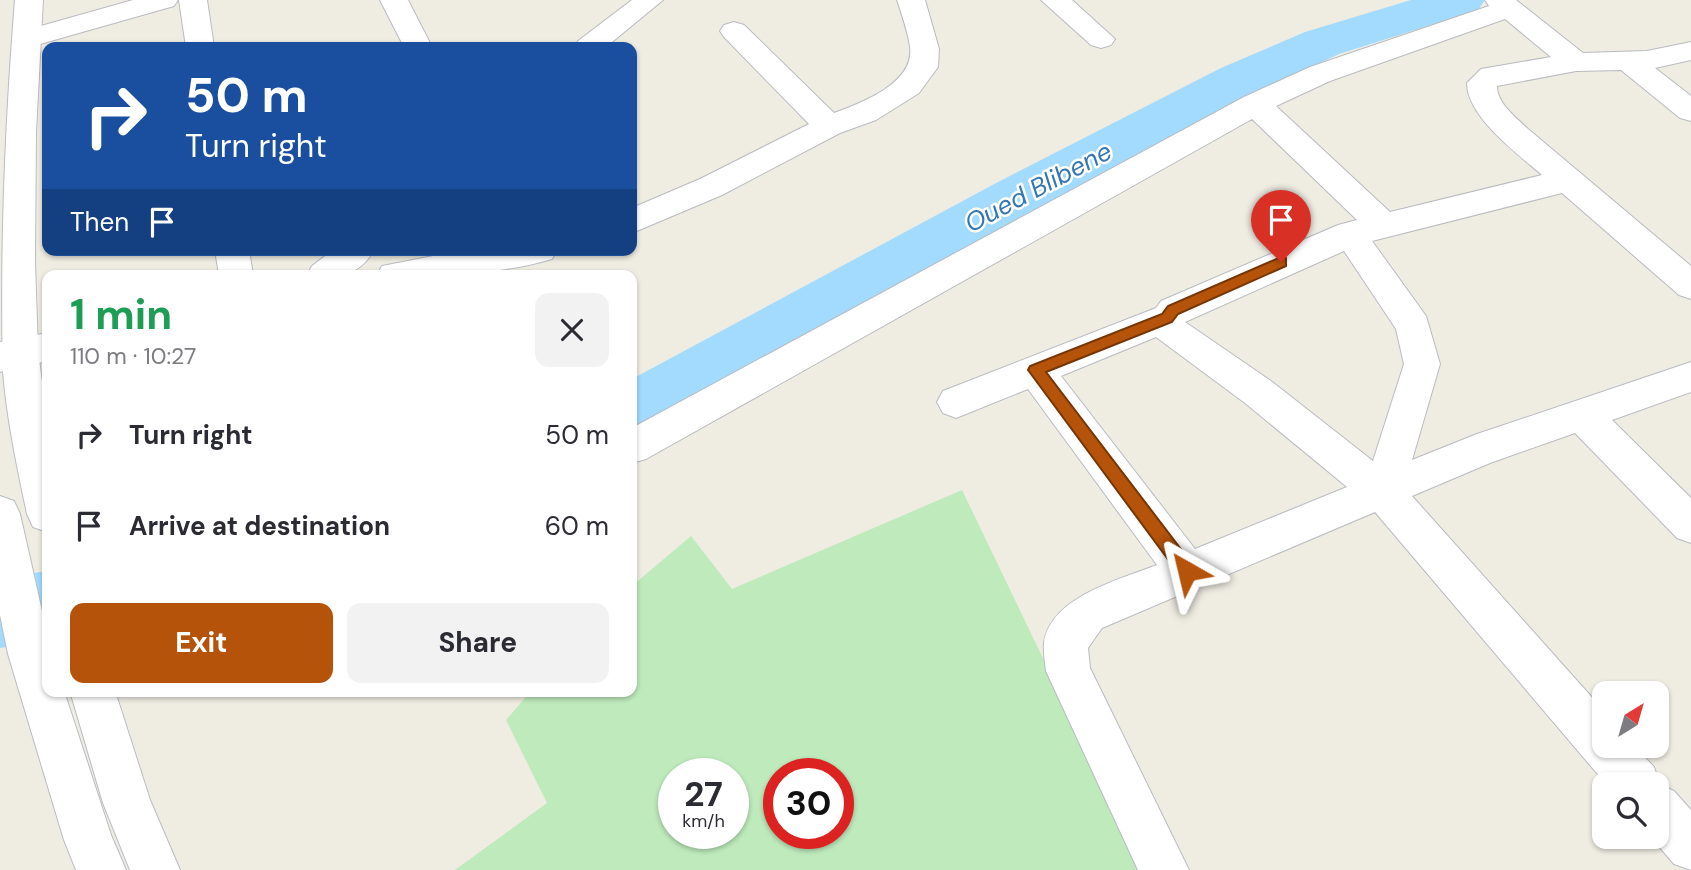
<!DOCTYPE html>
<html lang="en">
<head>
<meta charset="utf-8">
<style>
  body { margin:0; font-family:"DM Sans",sans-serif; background:#f2f2f3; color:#2b2b33; height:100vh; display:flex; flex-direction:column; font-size:26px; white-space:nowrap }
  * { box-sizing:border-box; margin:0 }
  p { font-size:23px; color:#7c7c81 }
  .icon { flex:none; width:38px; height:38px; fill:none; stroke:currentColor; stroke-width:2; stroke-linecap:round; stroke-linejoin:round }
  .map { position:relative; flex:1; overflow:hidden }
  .panel { position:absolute; left:42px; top:270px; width:595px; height:427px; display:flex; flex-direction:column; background:#fff; border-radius:14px; box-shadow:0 2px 5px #0004 }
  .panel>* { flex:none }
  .guide { position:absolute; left:42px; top:42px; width:595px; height:214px; border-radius:14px; box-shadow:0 2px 5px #0004; background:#1a4fa0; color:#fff; overflow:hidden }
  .needle { width:46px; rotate:37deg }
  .tools { position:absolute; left:1592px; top:681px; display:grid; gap:14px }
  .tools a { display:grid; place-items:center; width:77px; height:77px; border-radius:14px; background:#fff; box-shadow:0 2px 5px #0004; font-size:35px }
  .speed { position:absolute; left:658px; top:758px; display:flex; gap:14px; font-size:35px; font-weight:700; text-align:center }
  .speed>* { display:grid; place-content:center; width:91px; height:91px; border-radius:50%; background:#fff; box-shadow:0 2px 5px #0004; line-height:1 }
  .speed small { font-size:18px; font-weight:400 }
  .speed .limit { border:10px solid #d22; background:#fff; color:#111 }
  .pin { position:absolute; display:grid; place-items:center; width:60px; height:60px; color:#fff; margin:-72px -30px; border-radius:50% 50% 50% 0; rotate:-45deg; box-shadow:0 0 7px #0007 }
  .pin .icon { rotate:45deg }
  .me { position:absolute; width:77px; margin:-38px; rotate:323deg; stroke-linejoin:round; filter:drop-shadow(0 0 5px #0008) }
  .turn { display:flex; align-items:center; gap:24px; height:147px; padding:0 28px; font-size:32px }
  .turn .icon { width:91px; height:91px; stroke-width:2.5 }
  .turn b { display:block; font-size:49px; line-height:60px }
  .then { display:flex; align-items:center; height:66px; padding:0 28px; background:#0003; gap:14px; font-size:26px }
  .round { display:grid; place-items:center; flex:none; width:74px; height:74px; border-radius:14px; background:#f2f2f3 }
  .summary { display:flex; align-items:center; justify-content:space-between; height:119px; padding:0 28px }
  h1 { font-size:42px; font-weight:700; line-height:52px; color:#1e9e55 }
  .button { display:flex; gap:14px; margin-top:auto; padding:14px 28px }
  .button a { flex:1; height:80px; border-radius:14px; background:#b45309; color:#fff; font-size:28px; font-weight:700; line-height:80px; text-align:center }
  .button a+a { background:#f2f2f3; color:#2b2b33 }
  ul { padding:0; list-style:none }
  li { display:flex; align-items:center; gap:21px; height:91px; padding:0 28px }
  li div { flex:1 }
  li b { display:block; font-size:26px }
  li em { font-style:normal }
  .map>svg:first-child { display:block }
  .green { fill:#beeabc; fill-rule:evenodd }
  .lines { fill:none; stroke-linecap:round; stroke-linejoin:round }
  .river { fill:#a3dbff; fill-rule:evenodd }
  .street-casing { stroke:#b8bbc0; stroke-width:2 }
  .secondary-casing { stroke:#b8bdc3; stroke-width:2 }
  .street { fill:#fff; fill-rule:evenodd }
  .secondary { fill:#fff; fill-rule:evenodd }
  .route { fill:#b45309; stroke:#753606; stroke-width:2 }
  .labels { text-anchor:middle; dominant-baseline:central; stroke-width:5; stroke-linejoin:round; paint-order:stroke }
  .water-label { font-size:26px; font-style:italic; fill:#3276b3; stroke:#fff }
</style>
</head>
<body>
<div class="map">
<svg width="1691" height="870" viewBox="0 0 1691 870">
  <rect width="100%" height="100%" fill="#efece2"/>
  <!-- green -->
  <path class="green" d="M962,490L1145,870H455L547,803L506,720L531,691H632V586L691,536L732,589ZM674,774H733V833H674ZM779,774H838V833H779Z"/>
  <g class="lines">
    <!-- river -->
    <g class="river">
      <polygon points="1411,0 1485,0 1478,10 1339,54 1257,92 1038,210 655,430 632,438 632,379 998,182 1221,68 1305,32"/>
      <polygon points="47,571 47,641 0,648 0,578"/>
    </g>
    <defs>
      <g id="street">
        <polygon points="133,0 178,0 174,6 26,48 16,45 12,39 16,33"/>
        <polygon points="179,0 207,0 214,47 186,47"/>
        <polygon points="380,0 408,0 432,47 404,47"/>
        <polygon points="632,0 663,0 606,47 574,47 578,41"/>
        <path d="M897,0H925L939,49L938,67L919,93L876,120L840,133L722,195L632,233V208L700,179L809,124L724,37L720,31L724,25L734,22L744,25L834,113C861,103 915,83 910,47C908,32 902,15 897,0Z"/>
        <polygon points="1041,0 1072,0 1115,39 1111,45 1101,48 1091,45"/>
        <path d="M1485,0H1516L1583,53L1647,51L1691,42V60L1655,68L1691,96V121L1680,118L1621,70L1576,71L1497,86C1497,104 1516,117 1528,129L1691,266V299L1679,295L1562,193L1372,241L1426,316L1440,364L1412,460L1477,434L1691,362V392L1612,420L1691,498V543L1677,538L1575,433L1490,463L1412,496L1605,712V746H1634L1654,767L1660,785L1674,791L1691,810V870L1674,864L1650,836H1657V784H1606L1375,512L1102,628L1088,648L1090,668L1189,870H1138L1046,671C1045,662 1043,652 1044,643C1050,597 1121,579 1157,565L1028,389L956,418L943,413L937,402L943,391L1156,308L1161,301L1338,225L1357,220L1252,119L646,459L632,463V428L1244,97L1310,67L1489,6ZM1505,19L1551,57L1481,69L1467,83C1467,117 1518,154 1542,175L1390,212L1276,106L1330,81ZM1344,251L1396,329L1404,364L1373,461L1271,381L1185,322ZM1156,337L1245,403L1347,487L1195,549L1061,376Z"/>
        <polygon points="215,250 249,250 253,275 219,275"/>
        <path d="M333,250H374C357,280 336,275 307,275L312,266Z"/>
        <path d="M464,250H557L552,259C495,276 436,275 377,275L382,266Z"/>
        <polygon points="47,333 47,361 0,372 0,342"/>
      </g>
      <g id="secondary">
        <path d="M15,0H43L36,132L35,263L38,351L47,420V532L33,527L27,514C17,467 7,420 3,372C0,249 5,123 15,0Z"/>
        <polygon points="0,496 14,501 20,514 47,633 47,691 64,691 111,835 126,870 76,870 64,840 8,654 0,615"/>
        <polygon points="70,691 115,691 150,800 180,870 130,870 103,803"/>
      </g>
    </defs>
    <!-- street casing -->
    <use href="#street" class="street-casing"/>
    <!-- secondary casing -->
    <use href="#secondary" class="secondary-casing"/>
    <!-- street -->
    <use href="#street" class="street"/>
    <!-- secondary -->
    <use href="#secondary" class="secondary"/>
  </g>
  <!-- route -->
  <polygon class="route" points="1281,257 1286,258 1286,266 1178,314 1172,322 1046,372 1193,565 1196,571 1193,577 1187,579 1181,577 1028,370 1030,366 1162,314 1168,306"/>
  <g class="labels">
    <!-- water labels -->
    <g class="water-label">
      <text transform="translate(1038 187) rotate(-28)">Oued Blibene</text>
    </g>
  </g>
</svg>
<div class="tools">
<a><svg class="needle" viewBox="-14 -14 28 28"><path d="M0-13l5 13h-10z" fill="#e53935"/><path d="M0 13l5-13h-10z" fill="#7c7c81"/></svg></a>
<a><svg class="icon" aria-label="search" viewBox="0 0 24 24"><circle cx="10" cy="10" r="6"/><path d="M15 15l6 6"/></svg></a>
</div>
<div class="speed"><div>27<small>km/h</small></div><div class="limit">30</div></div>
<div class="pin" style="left:1281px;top:262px;background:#d93025"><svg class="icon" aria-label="arrive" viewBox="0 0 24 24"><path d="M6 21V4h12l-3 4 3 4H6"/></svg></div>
<svg class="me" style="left:1187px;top:571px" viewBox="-20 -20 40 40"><path d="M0-17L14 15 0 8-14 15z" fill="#b45309" stroke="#fff" stroke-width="4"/></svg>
<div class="guide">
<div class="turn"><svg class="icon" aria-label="right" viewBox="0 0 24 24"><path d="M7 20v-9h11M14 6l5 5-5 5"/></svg><div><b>50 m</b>Turn right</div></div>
<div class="then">Then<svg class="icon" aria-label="arrive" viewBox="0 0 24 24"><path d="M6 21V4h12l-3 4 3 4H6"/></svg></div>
</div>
<section class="panel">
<div class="summary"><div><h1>1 min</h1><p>110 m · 10:27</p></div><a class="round"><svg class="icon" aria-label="close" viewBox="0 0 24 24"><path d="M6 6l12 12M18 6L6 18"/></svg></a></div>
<ul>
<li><svg class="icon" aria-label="right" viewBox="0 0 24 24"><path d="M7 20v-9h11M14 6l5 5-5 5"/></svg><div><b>Turn right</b></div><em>50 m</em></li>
<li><svg class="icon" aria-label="arrive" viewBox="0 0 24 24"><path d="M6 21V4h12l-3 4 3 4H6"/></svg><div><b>Arrive at destination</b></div><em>60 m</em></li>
</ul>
<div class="button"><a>Exit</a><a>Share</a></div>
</section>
</div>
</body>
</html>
